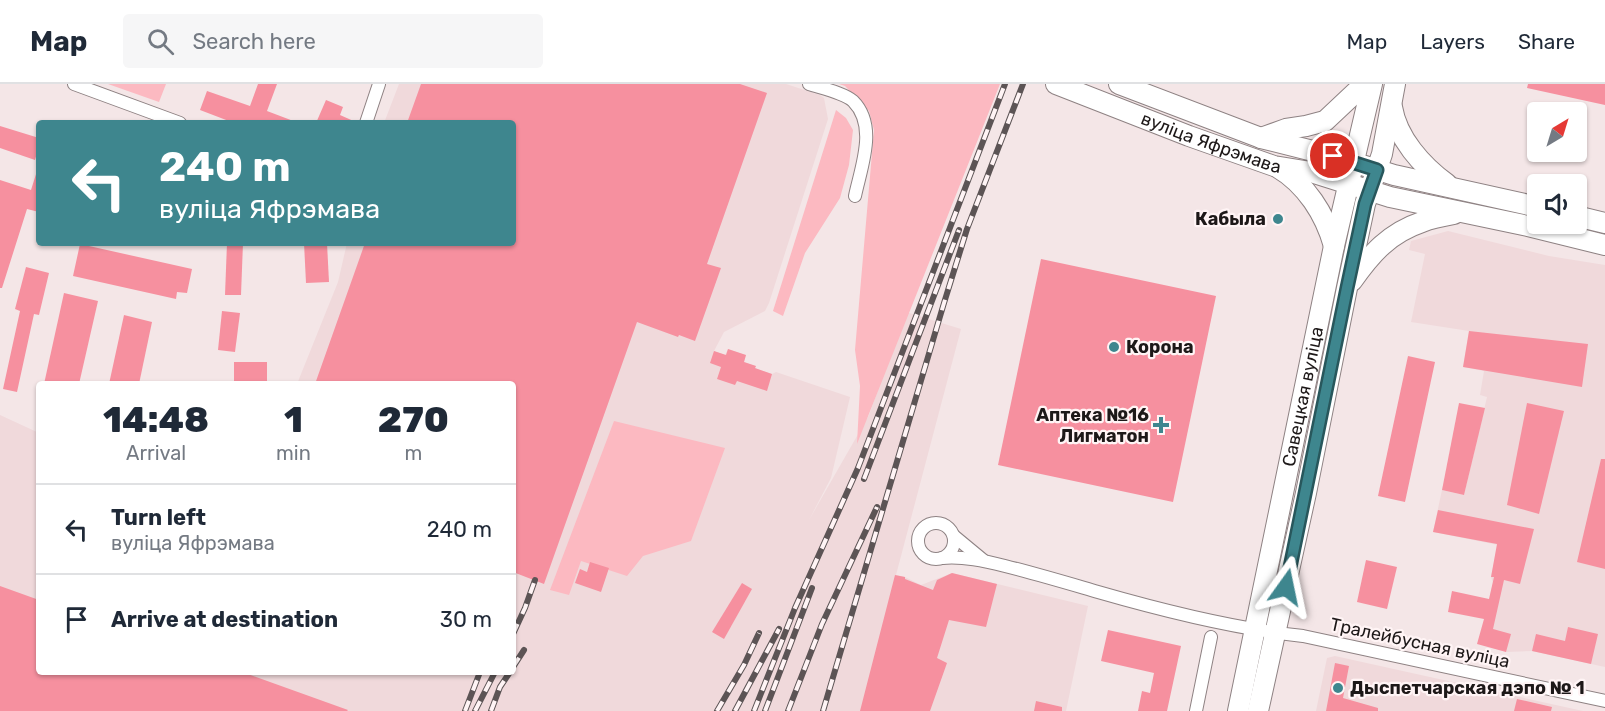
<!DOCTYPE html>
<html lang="en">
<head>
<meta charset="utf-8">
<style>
  body { margin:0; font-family:Rubik,sans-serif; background:#f6f6f7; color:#1f2937; height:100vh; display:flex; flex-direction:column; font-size:22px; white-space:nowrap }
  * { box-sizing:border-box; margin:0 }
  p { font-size:20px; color:#747a83 }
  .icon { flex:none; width:33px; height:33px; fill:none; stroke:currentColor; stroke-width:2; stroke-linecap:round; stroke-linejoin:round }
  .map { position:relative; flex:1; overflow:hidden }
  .details { position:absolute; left:36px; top:297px; width:480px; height:294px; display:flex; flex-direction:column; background:#fff; border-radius:6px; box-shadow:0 2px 4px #0004 }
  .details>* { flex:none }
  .top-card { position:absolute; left:36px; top:36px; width:480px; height:126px; border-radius:6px; box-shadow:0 2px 4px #0004; background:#3e868e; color:#fff; overflow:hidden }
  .needle { width:39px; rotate:38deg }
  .controls { position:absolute; left:1527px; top:18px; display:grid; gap:12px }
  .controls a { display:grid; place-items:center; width:60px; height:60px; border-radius:6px; background:#fff; box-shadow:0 2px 4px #0004; font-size:30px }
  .pin { position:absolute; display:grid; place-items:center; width:51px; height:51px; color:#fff; margin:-26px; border:3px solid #fff; border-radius:50%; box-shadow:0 2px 6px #0007 }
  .me { position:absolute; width:66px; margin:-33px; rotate:12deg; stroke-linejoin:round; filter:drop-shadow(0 0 4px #0008) }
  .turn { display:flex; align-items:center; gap:21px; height:126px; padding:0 24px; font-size:27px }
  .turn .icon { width:78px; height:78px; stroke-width:2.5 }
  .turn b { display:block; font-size:42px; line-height:51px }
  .eta { display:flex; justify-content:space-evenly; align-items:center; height:102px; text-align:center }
  .eta b { font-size:36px; font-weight:800; line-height:42px }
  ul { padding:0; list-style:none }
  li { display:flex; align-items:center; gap:18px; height:90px; padding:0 24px; border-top:2px solid #e0e1e3 }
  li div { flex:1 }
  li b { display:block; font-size:22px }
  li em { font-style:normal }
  header { display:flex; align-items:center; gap:36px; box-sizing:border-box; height:84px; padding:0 30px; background:#fff; border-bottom:2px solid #e0e1e3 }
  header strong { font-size:28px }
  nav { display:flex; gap:33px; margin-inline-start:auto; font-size:21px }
  .search { width:420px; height:54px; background:#f6f6f7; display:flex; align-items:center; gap:15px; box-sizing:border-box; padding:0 21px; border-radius:6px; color:#747a83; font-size:22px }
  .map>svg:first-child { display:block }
  .built { fill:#f0d9db }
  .green { fill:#fcb9c1 }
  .building { fill:#f6909f }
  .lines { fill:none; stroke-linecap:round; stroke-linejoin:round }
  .street-casing { stroke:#8e8283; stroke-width:14 }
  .primary-casing { stroke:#8e8283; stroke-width:22 }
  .street { stroke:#fff; stroke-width:12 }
  .primary { stroke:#fff; stroke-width:20 }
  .rail-casing { stroke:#5c5455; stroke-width:6 }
  .rail { stroke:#fff4f5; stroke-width:4; stroke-dasharray:11; stroke-linecap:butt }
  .route-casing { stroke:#28575c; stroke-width:15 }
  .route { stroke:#3e868e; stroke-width:10 }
  .poi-dot { fill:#3e868e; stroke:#fff4f5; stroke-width:2 }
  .labels { text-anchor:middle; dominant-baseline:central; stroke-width:4.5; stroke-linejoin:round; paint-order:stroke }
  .street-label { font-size:18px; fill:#1d1818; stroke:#fff4f5 }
  .poi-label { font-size:18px; font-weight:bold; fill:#1d1818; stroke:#fff4f5; text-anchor:end }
</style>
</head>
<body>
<header>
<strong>Map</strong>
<div class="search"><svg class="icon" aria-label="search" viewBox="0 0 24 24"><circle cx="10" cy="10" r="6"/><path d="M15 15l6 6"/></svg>Search here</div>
<nav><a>Map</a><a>Layers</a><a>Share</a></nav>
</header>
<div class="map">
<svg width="1605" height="627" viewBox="0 0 1605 627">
  <rect width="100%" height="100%" fill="#f4e6e7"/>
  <!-- built -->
  <g class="built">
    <polygon points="399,0 786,0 820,11 824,14 828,35 769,219 765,227 724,248 714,267 725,271 728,265 746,271 744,278 756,282 755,285 757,285 772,290 776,288 850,313 831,394 809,436 869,331 906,228 961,245 896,491 905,493 921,501 952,489 1088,522 1066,627 0,627 0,331 39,349 39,588 513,588 513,300 297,300 338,198 347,159 513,159 513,39 384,39"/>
    <polygon points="1448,147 1549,172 1605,181 1605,583 1532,567 1506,568 1483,542 1493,499 1491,493 1498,461 1433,448 1442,406 1464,411 1487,313 1480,311 1484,287 1463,283 1469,247 1411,238 1425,170 1409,166 1411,157"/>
    <polygon points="1335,572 1583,627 1316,627 1327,574"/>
  </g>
  <!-- green -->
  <g class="green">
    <polygon points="108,0 166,0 159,18"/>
    <polygon points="839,0 1000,0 857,360 860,302 855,266 874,46 869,27 845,2"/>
    <polygon points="836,26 846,34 853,46 849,81 840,114 805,169 783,232 773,227"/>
    <polygon points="614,337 725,364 691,457 643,472 627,492 581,477 569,511 550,506"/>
  </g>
  <!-- building -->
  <g class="building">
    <polygon points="258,0 277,0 267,27 296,38 296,39 234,39 200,26 207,7 250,22"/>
    <polygon points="421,0 740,0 767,9 707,180 721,184 695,257 679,251 678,253 637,238 544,500 513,488 513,300 315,300 365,159 513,159 513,39 407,39"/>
    <polygon points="1528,0 1605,0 1605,21 1527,4"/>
    <polygon points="326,16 343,23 340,31 358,39 316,39"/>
    <polygon points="0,42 39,54 39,62 35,76 0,64"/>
    <polygon points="37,87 39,88 39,128 27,125 2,204 0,204 0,96 31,106"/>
    <polygon points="227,159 243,159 241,211 225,211"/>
    <polygon points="304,159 327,159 329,198 306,199"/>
    <polygon points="80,160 192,185 187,209 177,208 176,215 73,192"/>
    <polygon points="1041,175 1216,212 1173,418 998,381"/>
    <polygon points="26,183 49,189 39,231 34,230 17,308 3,305 20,227 15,225"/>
    <polygon points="64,209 98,217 79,300 44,300"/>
    <polygon points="222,227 240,229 235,268 218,266"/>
    <polygon points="124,231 152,238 139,300 109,300"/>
    <polygon points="1469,247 1588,260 1582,303 1463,283"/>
    <polygon points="728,265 746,271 744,278 756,282 755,284 772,290 767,307 737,297 735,301 717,295 721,283 710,279 714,267 726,271"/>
    <polygon points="1408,272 1435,278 1405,418 1378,412"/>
    <rect x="234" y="278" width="33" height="22"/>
    <polygon points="1459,319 1485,324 1464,411 1442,406"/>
    <polygon points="1527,319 1564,327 1539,430 1507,421"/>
    <polygon points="1601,375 1605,375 1605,485 1577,478"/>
    <polygon points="1438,426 1534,445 1520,500 1504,496 1493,545 1511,550 1506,568 1477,560 1484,535 1448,528 1452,507 1489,515 1494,493 1491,493 1497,460 1433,448"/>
    <polygon points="1366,476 1397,483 1387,525 1357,518"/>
    <polygon points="590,478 609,484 601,508 575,499 580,485 587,488"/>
    <polygon points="952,489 997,500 986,543 949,536 937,574 947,579 930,627 860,627 895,491 905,493 905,495 933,506 937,496"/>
    <polygon points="742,499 752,505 724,555 712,548"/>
    <polygon points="0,502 39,516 39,588 242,588 348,626 347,627 0,627"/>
    <polygon points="1568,543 1598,550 1591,580 1532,567 1536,550 1565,557"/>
    <polygon points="1108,546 1181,562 1167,627 1138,627 1142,607 1150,609 1154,589 1101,577"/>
    <polygon points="1335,579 1349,582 1343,614 1378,624 1378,627 1326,627"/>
    <polygon points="1517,615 1552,623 1551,627 1514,627"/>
    <polygon points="1036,617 1062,623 1062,627 1034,627"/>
  </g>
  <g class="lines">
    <defs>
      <g id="street">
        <polyline points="74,0 180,39"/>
        <path d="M809,0C821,4 844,9 853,17C878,42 861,83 855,112"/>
        <polyline points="366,39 379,0"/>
        <circle cx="936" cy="457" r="18"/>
        <polyline points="954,452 983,476"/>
        <path d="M942,474C963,472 985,477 1005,482C1037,490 1067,499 1098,508C1164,527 1235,545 1303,552L1605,617"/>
        <polyline points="1196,627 1211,553"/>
      </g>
      <g id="primary">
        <path id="s1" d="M1056,0L1189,52L1274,82L1311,88L1390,113L1528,142L1605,161"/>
        <polyline points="1119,0 1261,54 1333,72 1394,91 1538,123"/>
        <path d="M1392,23C1397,54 1422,82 1447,100"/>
        <polyline points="1261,54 1286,45 1306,42 1325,37 1358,6 1363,0"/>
        <path d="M1277,83C1306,100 1325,130 1334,162"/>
        <polyline points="1576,132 1605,139"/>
        <path d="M1352,197C1371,170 1389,149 1422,138C1432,134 1443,132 1454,130"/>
        <path id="s2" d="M1238,627L1334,162L1372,0"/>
        <polyline points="1258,627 1306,409 1347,204 1365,120 1382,70 1395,0"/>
      </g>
    </defs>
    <!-- street casing -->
    <use href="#street" class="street-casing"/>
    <!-- primary casing -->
    <use href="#primary" class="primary-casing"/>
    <!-- street -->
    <use href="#street" class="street"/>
    <!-- primary -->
    <use href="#primary" class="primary"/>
    <defs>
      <g id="rail">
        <polyline points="864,395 959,146"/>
        <polyline points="513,550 525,524 535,496"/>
        <polyline points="513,583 524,566"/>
        <polyline points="465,627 480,588"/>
        <polyline points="475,627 495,588"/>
        <polyline points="491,627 500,603 510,588"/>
        <polyline points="717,627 744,581 759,549"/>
        <polyline points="735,627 779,545"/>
        <polyline points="754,627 795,524 858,384 1005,0"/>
        <polyline points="765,627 812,504"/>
        <polyline points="788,627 822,540 877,423"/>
        <polyline points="823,627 944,219 967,145 1023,0"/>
      </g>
    </defs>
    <!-- rail casing -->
    <use href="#rail" class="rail-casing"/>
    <!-- rail -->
    <use href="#rail" class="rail"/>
  </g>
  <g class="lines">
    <defs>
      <polyline id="route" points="1286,503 1347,204 1365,120 1377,86 1333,72"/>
    </defs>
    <!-- route casing -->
    <use href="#route" class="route-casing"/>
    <!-- route -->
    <use href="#route" class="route"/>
  </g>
  <!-- markers -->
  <g class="poi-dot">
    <circle cx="1278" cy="135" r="6"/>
    <circle cx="1114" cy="263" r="6"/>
    <path d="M1158 332h6v6h6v6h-6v6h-6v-6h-6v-6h6z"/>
    <circle cx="1338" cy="604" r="6"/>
  </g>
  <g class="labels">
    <!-- street labels -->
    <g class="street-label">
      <text stroke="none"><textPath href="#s1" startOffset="166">вуліца Яфрэмава</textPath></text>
      <text stroke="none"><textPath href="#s2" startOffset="321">Савецкая вуліца</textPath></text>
      <text transform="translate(1420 559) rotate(12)">Тралейбусная вуліца</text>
    </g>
    <!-- poi labels -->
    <g class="poi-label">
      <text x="1266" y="135">Кабыла</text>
      <text x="1126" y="263" text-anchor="start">Корона</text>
      <text x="1149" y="331">Аптека №16<tspan x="1149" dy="21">Лигматон</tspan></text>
      <text x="1350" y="604" text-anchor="start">Дыспетчарская дэпо № 1</text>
    </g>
  </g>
</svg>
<div class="controls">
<a><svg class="needle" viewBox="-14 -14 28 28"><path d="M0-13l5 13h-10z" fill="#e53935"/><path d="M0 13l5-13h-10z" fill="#747a83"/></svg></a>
<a><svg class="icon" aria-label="sound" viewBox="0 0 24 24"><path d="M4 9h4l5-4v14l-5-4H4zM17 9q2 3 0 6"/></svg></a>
</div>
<div class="pin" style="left:1333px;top:72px;background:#d93025"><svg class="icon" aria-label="arrive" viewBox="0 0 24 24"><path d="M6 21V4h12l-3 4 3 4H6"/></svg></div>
<svg class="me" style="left:1286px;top:503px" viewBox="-20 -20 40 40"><path d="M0-17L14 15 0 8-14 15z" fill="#3e868e" stroke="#fff" stroke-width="4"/></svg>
<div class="top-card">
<div class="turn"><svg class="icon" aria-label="left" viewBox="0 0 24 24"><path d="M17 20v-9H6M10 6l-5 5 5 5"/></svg><div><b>240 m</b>вуліца Яфрэмава</div></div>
</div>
<section class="details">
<div class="eta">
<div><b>14:48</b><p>Arrival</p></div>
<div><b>1</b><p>min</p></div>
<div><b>270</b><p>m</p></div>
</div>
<ul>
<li><svg class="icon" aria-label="left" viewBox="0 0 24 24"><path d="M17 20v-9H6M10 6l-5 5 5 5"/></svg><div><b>Turn left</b><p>вуліца Яфрэмава</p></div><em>240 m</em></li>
<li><svg class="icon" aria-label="arrive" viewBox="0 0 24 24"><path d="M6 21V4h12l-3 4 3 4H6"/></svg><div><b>Arrive at destination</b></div><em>30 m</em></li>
</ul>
</section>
</div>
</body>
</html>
